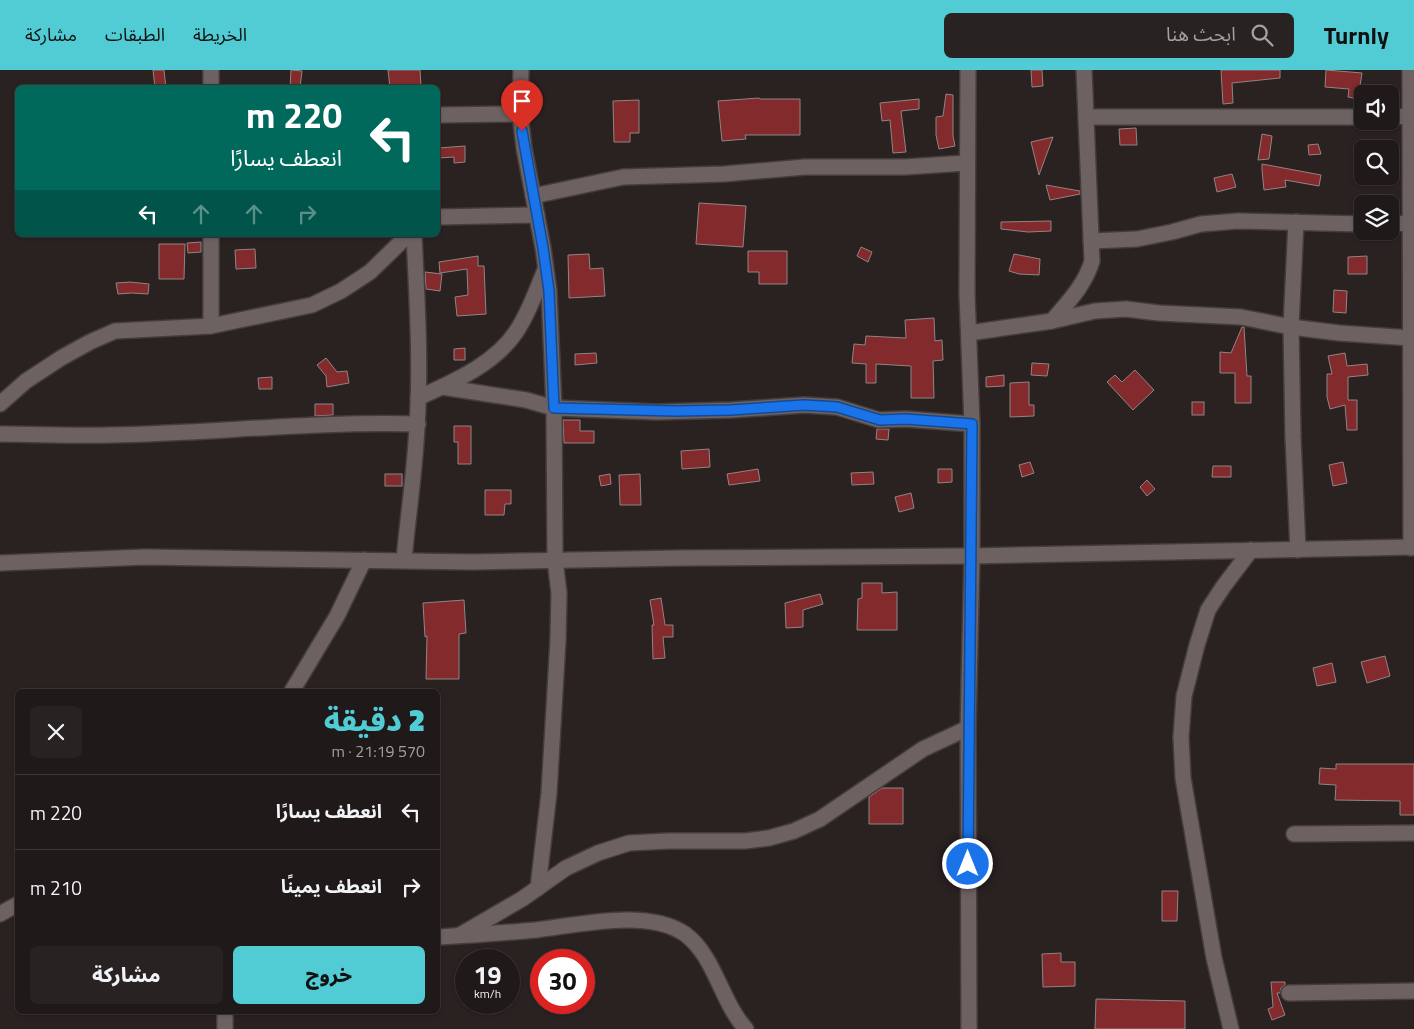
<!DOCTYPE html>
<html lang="ar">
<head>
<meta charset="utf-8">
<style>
  body { margin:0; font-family:"Titillium Web","Noto Sans Arabic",sans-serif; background:#282222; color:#f1f3f6; direction:rtl; height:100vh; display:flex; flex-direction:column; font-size:19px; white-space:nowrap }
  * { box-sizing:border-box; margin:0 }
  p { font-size:16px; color:#a2a0a2 }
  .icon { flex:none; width:28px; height:28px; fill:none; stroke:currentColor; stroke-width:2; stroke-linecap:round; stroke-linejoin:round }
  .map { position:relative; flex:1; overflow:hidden; direction:ltr }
  .drawer { position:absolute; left:15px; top:619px; width:425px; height:325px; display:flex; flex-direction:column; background:#201919; border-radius:8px; box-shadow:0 1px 4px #0004,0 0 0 1px #3d3838; direction:rtl }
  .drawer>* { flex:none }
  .banner { position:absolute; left:15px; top:15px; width:425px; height:152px; border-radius:8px; box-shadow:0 1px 4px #0004,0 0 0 1px #3d3838; direction:rtl; background:#00695c; color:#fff; overflow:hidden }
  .controls { position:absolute; left:1354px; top:15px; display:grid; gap:10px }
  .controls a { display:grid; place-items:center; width:45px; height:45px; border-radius:8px; background:#201919; box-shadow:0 1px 4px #0004,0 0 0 1px #3d3838; font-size:25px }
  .speed { position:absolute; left:455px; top:879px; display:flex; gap:10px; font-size:25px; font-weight:700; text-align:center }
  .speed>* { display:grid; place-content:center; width:65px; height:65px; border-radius:50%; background:#201919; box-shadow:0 1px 4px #0004,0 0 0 1px #3d3838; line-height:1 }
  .speed small { font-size:12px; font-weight:400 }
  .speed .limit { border:8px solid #d22; background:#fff; color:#111 }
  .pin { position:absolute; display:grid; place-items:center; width:42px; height:42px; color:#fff; margin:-51px -21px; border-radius:50% 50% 50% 0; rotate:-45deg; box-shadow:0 0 5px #0007 }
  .pin .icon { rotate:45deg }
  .me { position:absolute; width:55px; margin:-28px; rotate:0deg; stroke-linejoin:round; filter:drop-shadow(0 0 4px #0008) }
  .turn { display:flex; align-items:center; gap:18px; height:105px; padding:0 15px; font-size:22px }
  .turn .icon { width:65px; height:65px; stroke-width:2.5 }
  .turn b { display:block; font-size:35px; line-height:42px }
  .lanes { display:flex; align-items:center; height:48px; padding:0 15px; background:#0003; justify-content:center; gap:25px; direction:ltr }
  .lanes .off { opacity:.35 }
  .round { display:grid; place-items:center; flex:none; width:52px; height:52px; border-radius:8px; background:#282222 }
  .headline { display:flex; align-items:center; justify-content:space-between; height:85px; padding:0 15px }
  h1 { font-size:30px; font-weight:800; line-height:38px; color:#51ccd5 }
  .button { display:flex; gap:10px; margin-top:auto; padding:10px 15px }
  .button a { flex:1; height:58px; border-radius:8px; background:#51ccd5; color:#111; font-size:20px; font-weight:800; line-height:58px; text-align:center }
  .button a+a { background:#282222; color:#f1f3f6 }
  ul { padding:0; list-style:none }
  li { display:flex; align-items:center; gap:15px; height:75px; padding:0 15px; border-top:1px solid #3d3838 }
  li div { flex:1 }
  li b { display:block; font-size:19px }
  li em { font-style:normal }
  header { display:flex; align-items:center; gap:30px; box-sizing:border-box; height:70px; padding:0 25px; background:#51ccd5; color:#111 }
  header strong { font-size:24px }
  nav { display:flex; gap:28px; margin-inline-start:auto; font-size:18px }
  .search { width:350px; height:45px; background:#282222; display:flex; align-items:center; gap:12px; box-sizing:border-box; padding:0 18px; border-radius:8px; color:#a2a0a2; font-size:19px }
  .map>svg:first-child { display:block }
  .building { fill:#822a2c; stroke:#908584 }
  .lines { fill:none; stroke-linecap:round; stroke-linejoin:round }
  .minor-casing { stroke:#453d3c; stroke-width:18 }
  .minor { stroke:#6d6261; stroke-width:15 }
  .route-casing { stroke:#114b97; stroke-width:12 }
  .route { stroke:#1a73e8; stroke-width:9 }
</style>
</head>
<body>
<header>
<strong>Turnly</strong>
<div class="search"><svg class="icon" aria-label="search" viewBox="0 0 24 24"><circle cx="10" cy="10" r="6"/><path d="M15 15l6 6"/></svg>ابحث هنا</div>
<nav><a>الخريطة</a><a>الطبقات</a><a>مشاركة</a></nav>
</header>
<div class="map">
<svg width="1414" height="959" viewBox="0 0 1414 959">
  <rect width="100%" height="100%" fill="#2a2121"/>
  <!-- building -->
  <g class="building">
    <polygon points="153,0 164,0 166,18 155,18"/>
    <polygon points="291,0 302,1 300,18 290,18"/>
    <polygon points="388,0 420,0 421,16 390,18"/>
    <polygon points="1031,0 1042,0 1043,16 1032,17"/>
    <polygon points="1221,0 1280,0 1280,8 1232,13 1233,33 1223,34"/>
    <polygon points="1326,0 1362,3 1358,29 1348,27 1349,19 1325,17"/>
    <polygon points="946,24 953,25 953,66 955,76 939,79 936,65 936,47 943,46"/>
    <polygon points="759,28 760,29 800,29 800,65 745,65 746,69 722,71 718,31"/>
    <polygon points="919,29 919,39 901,41 906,82 893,83 890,50 882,51 880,33"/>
    <polygon points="639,30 639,63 630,63 630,72 614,72 613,31"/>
    <polygon points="1136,58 1137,75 1120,75 1119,59"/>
    <polygon points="1262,64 1272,66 1269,89 1258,90"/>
    <polygon points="1053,67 1039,105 1031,72"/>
    <polygon points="1318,74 1321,84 1309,85 1308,75"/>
    <polygon points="465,76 465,92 454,93 454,87 438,88 438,78"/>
    <polygon points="1262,94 1321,105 1319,116 1285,110 1286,117 1264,120 1262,100"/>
    <polygon points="1232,104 1236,117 1217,122 1214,108"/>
    <polygon points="1046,115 1080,121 1080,124 1050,130"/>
    <polygon points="699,133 746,136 743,177 696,174"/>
    <polygon points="1051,151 1051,161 1028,162 1001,159 1001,152"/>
    <polygon points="201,172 201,182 188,183 187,173"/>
    <polygon points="159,174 185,174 184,209 159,209"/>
    <polygon points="861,177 872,182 868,192 857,186"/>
    <polygon points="255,179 256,198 236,199 235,180"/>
    <polygon points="748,181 787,181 787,214 759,214 759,202 748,202"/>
    <polygon points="589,184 590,199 603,198 605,226 569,228 568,185"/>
    <polygon points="1014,184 1040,189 1039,205 1019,204 1009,201"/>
    <polygon points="478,186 478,196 484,196 486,244 457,246 455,227 468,225 467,199 440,203 439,192"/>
    <polygon points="1367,186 1367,204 1348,204 1348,187"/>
    <polygon points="425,202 442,204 440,221 426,219"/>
    <polygon points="130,212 149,214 148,224 132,223 118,224 116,213"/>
    <polygon points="1334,220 1347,221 1346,243 1333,242"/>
    <polygon points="934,248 935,271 942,270 943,290 933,291 934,328 911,328 911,296 876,294 876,313 866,313 866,294 852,293 854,274 865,275 866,266 906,268 905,250"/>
    <polygon points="1242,257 1244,257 1247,306 1251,306 1251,333 1235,333 1235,303 1220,303 1220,282 1231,283"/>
    <polygon points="465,278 465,290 454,290 454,279"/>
    <polygon points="596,283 597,293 575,295 575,284"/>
    <polygon points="1345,283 1347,296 1367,294 1368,305 1348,307 1348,330 1357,330 1357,360 1347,360 1345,335 1330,339 1327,327 1327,304 1332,304 1328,286"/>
    <polygon points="326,288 337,302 347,301 349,313 327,317 326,306 317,295"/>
    <polygon points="1032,293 1049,294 1047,306 1031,305"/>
    <polygon points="1135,300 1154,320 1133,340 1107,312 1115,305 1122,312"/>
    <polygon points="1004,305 1004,316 986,317 986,307"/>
    <polygon points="272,307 272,319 259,319 258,308"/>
    <polygon points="1029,312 1029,335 1034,335 1034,346 1010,347 1010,313"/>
    <rect x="1192" y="332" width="12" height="13"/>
    <polygon points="315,334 333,334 333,345 315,346"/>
    <polygon points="563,350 580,350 580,361 594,361 594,373 564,373"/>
    <polygon points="454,356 471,356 471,394 458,394 458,372 454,372"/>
    <polygon points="877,359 889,359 888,370 876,369"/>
    <polygon points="709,379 710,397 682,399 681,381"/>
    <polygon points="1030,392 1034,403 1022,407 1019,395"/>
    <polygon points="1343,392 1347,413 1333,416 1329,395"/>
    <polygon points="1213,396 1231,396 1231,407 1212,407"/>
    <polygon points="758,399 760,411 729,415 727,404"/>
    <polygon points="938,399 952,399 952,412 938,413"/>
    <polygon points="873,402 874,414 852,415 851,403"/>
    <rect x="385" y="404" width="17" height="12"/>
    <polygon points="610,404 611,414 601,416 599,406"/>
    <polygon points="640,404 641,435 620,435 619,405"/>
    <polygon points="1147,410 1155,419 1147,426 1140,417"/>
    <polygon points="485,420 511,420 511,434 505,434 504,445 485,445"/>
    <polygon points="911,423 914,438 899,442 895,427"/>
    <polygon points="862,513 882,513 882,523 897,522 897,560 857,560 858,529 862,528"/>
    <polygon points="820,524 823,534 803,540 803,557 786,558 785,533"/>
    <polygon points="661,528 665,555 673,555 673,567 663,567 665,588 653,589 652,555 654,555 650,530"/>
    <polygon points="464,530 466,563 459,564 459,609 426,609 427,566 425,567 423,533"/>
    <polygon points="1385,586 1390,606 1367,613 1361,592"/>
    <polygon points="1332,593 1336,612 1317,616 1313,598"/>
    <polygon points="1336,694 1414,694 1414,745 1400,745 1400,731 1335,730 1336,715 1319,714 1320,698 1336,699"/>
    <polygon points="882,718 903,718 903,754 869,754 869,727"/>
    <polygon points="1162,821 1178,821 1177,851 1162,851"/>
    <polygon points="1061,883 1061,892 1075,892 1075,916 1043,917 1042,884"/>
    <polygon points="1271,912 1285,912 1285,915 1281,918 1280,923 1277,923 1285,945 1272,950 1268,939 1273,937"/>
    <polygon points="1096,929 1185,931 1185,959 1095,959"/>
  </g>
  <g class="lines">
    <defs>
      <g id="minor">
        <polyline points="211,0 211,18"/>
        <polyline points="521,0 520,44 524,78 543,178 549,221 554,338 555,490 559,523 558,570 549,723 538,818"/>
        <polyline points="968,0 967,224 972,354 972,486 968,658 969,959"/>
        <polyline points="1410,0 1411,478"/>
        <polyline points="438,45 520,44"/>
        <polyline points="1086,47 1362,47"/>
        <polyline points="1390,47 1410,46"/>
        <polyline points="533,126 623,107 724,104 805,97 905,97 966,93"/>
        <polyline points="438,147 537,145"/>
        <polyline points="1296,152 1291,257 1293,367 1298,480"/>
        <polyline points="1390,154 1411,153"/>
        <polyline points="1091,171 1137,169 1172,162 1201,154 1238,151 1362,154"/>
        <path d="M1052,251C1068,232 1085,215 1092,191L1084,0"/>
        <polyline points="211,256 211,165"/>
        <polyline points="969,263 1052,251 1095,241 1126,239 1159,243 1241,247 1291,257 1339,263 1411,268"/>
        <polyline points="442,317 526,330 554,338 657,342 731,340 804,335 837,337 879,350 906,349 972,354"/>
        <path d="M418,328C452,312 494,295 516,262C529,243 536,221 545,200"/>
        <polyline points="0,334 26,311 61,288 90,272 115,261 211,256 312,235 341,221 370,202 408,165"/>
        <path d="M0,364C37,364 74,366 110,365C213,363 315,351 418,354"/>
        <path d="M404,490C408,445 415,401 417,356C421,293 417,229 414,165"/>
        <polyline points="0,493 145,487 473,492 679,488 972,486 1414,477"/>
        <polyline points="292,621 337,546 364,490"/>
        <polyline points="1294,764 1414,763"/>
        <polyline points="0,844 18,834"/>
        <polyline points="460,865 522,829 566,798 598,783 629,773 668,771 745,771 769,768 794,761 820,749 923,679 968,658"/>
        <path d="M438,867C470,865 503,863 536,860C578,855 648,838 685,864C715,886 721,932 746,959"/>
        <polyline points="1289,923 1414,921"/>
        <polyline points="225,959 225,941"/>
        <polyline points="1231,959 1214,888 1183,708 1181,667 1184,626 1197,575 1208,540 1223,517 1251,480"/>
      </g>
    </defs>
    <!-- minor casing -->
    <use href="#minor" class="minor-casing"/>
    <!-- minor -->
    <use href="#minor" class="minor"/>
  </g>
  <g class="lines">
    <defs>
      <path id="route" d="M522,61L543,178L549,221L554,338L676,341L731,340L804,335L837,337L880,350L906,349L972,354C972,501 968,648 968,794"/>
    </defs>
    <!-- route casing -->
    <use href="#route" class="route-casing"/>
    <!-- route -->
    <use href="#route" class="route"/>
  </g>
</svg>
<div class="controls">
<a><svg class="icon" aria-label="sound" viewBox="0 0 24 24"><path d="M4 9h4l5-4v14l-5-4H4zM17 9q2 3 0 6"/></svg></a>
<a><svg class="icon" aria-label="search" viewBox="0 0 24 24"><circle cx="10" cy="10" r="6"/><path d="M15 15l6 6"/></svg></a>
<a><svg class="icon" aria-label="layers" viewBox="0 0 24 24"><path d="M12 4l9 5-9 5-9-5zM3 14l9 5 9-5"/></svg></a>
</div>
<div class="speed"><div>19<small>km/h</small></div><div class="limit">30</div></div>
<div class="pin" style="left:522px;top:61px;background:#d93025"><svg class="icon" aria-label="arrive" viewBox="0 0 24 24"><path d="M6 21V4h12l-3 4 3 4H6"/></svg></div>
<svg class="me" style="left:968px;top:794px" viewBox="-20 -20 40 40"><circle r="17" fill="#1a73e8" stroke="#fff" stroke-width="3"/><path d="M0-11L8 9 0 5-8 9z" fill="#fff"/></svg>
<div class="banner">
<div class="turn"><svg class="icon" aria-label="left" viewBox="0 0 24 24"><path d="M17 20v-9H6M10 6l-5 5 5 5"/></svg><div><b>220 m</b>انعطف يسارًا</div></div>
<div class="lanes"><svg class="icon" aria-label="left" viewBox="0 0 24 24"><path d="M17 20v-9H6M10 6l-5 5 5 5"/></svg><svg class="icon off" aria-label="ahead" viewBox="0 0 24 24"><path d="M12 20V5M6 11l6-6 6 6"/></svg><svg class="icon off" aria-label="ahead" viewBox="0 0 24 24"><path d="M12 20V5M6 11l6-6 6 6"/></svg><svg class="icon off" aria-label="right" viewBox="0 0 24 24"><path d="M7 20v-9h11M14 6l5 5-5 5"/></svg></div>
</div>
<section class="drawer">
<div class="headline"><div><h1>2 دقيقة</h1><p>570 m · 21:19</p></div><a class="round"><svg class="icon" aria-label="close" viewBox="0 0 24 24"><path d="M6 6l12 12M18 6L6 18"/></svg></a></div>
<ul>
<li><svg class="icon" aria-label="left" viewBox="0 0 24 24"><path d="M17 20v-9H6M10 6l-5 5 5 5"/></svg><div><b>انعطف يسارًا</b></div><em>220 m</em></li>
<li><svg class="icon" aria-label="right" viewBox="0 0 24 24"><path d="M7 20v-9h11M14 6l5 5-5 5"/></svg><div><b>انعطف يمينًا</b></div><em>210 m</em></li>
</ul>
<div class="button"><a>خروج</a><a>مشاركة</a></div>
</section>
</div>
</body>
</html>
